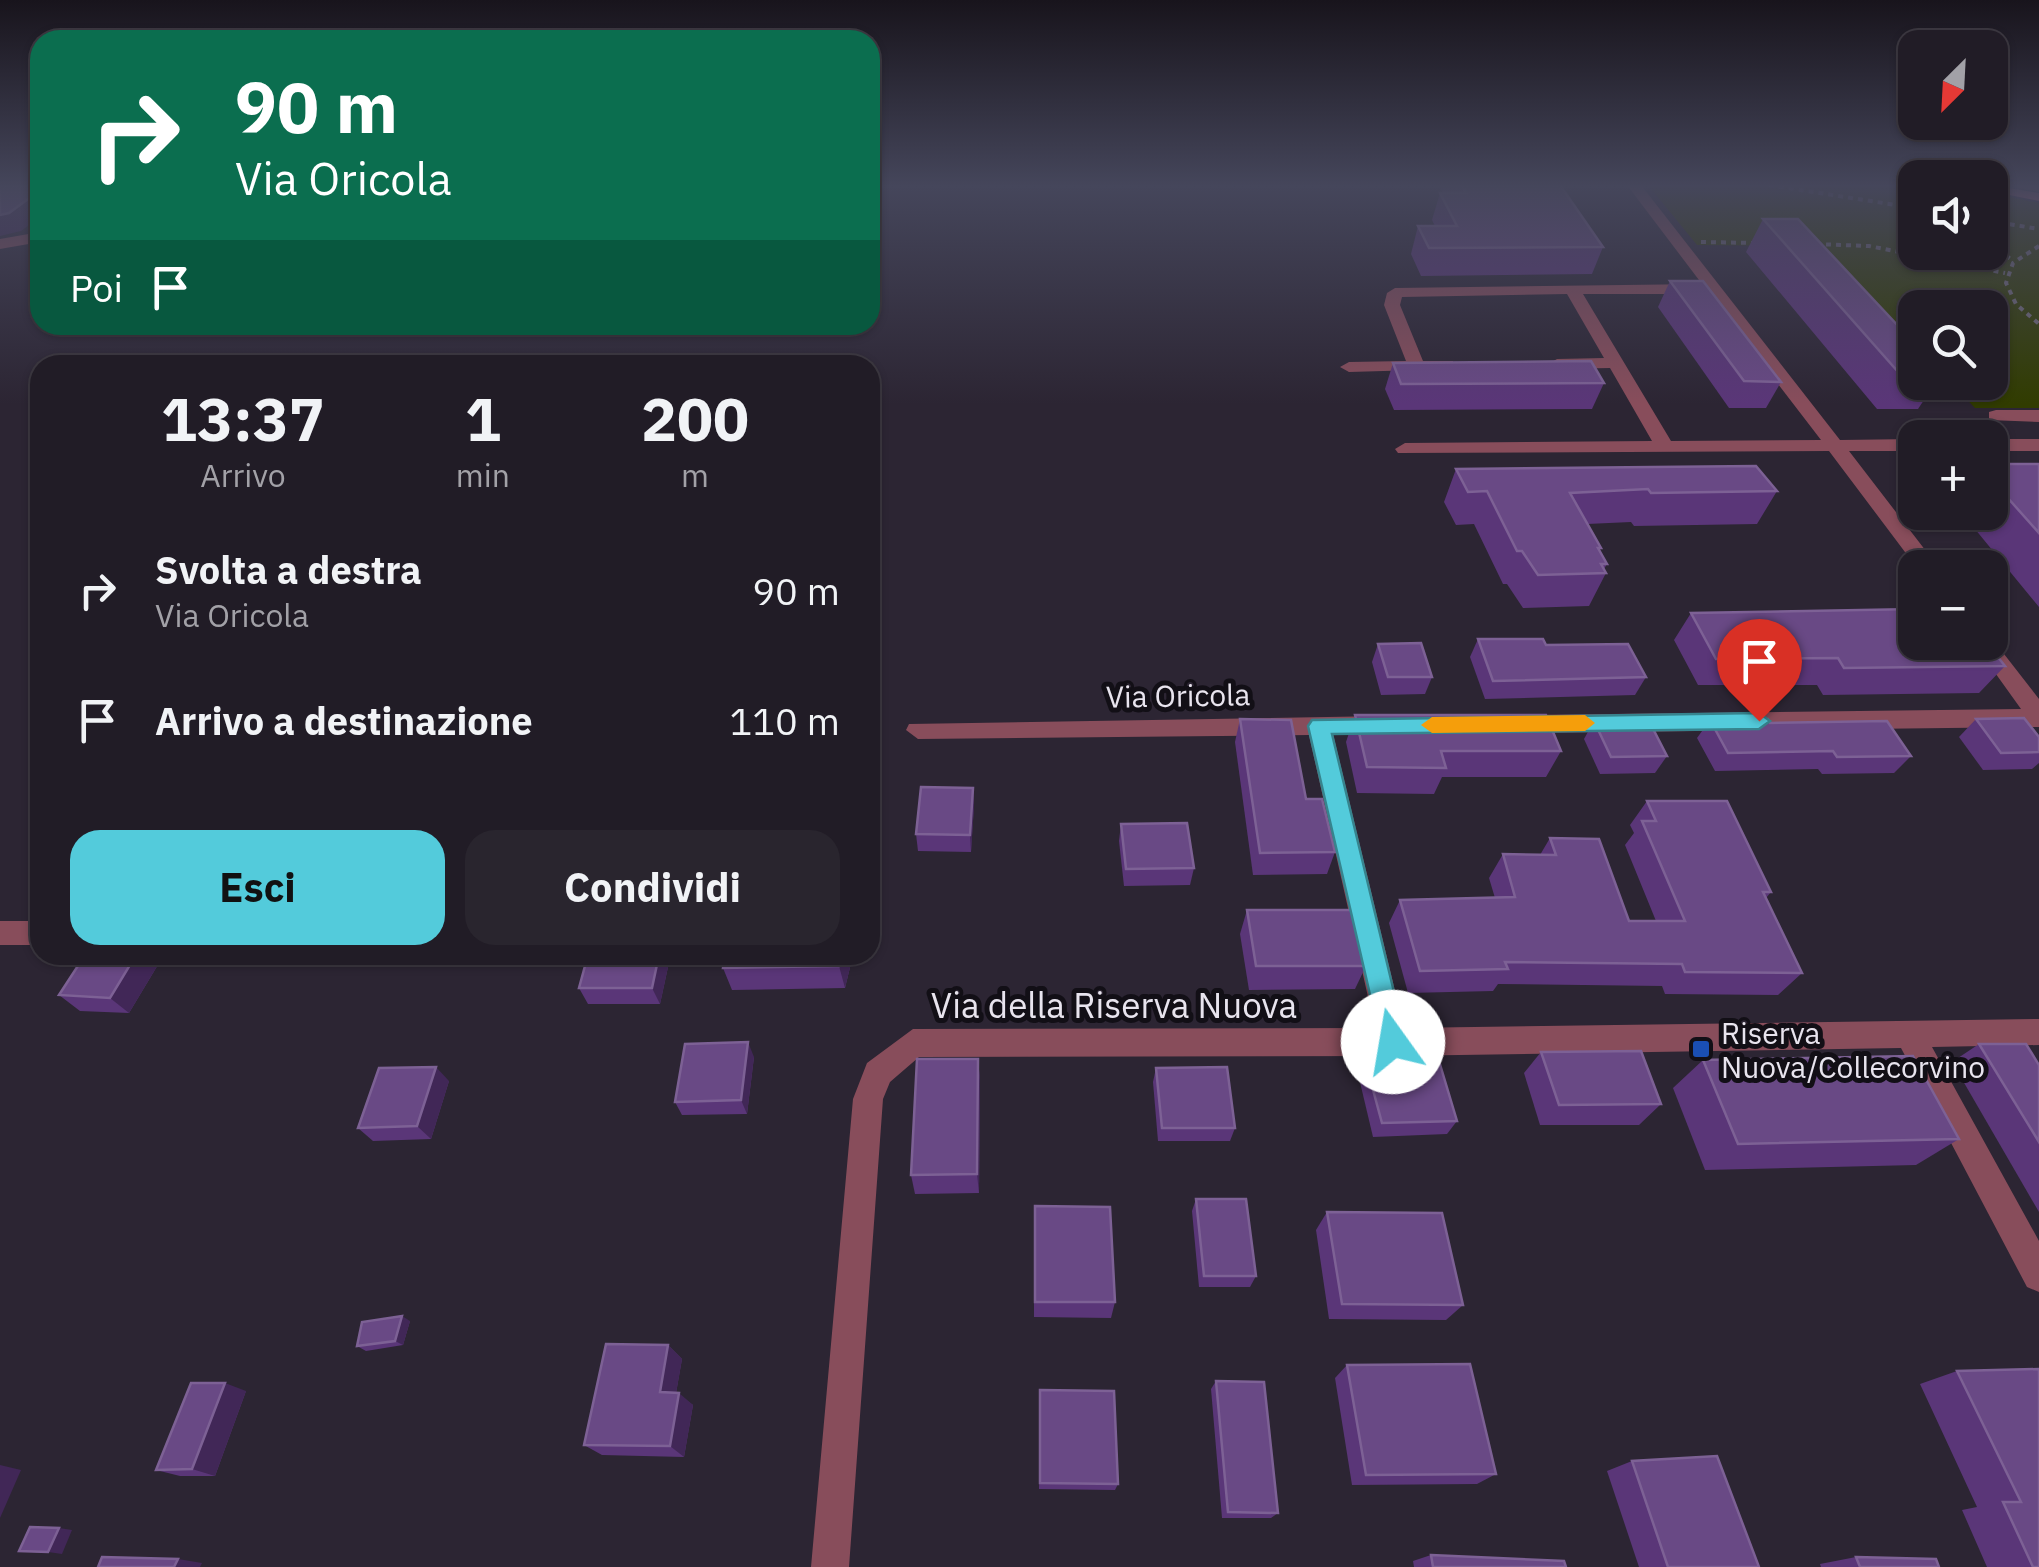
<!DOCTYPE html>
<html lang="it">
<head>
<meta charset="utf-8">
<style>
  body { margin:0; font-family:"IBM Plex Sans",sans-serif; background:#29252e; color:#f1f3f6; height:100vh; display:flex; flex-direction:column; font-size:38px; white-space:nowrap }
  * { box-sizing:border-box; margin:0 }
  p { font-size:32px; color:#a2a1a7 }
  .icon { flex:none; width:55px; height:55px; fill:none; stroke:currentColor; stroke-width:2; stroke-linecap:round; stroke-linejoin:round }
  .map { position:relative; flex:1; overflow:hidden }
  .side { position:absolute; left:30px; top:355px; width:850px; height:610px; display:flex; flex-direction:column; background:#211c26; border-radius:30px; box-shadow:0 2px 8px #0004,0 0 0 2px #3e3a43 }
  .side>* { flex:none }
  .top-card { position:absolute; left:30px; top:30px; width:850px; height:305px; border-radius:30px; box-shadow:0 2px 8px #0004,0 0 0 2px #3e3a43; background:#0b6e4f; color:#fff; overflow:hidden }
  .needle { width:65px; rotate:204deg }
  .fabs { position:absolute; left:1898px; top:30px; display:grid; gap:20px }
  .fabs a { display:grid; place-items:center; width:110px; height:110px; border-radius:20px; background:#211c26; box-shadow:0 2px 8px #0004,0 0 0 2px #3e3a43; font-size:50px }
  .pin { position:absolute; display:grid; place-items:center; width:85px; height:85px; color:#fff; margin:-102px -42px; border-radius:50% 50% 50% 0; rotate:-45deg; box-shadow:0 0 10px #0007 }
  .pin .icon { rotate:45deg }
  .me { position:absolute; width:110px; margin:-55px; rotate:347deg; stroke-linejoin:round; filter:drop-shadow(0 0 8px #0008) }
  .turn { display:flex; align-items:center; gap:35px; height:210px; padding:0 40px; font-size:45px }
  .turn .icon { width:130px; height:130px; stroke-width:2.5 }
  .turn b { display:block; font-size:70px; line-height:85px }
  .then { display:flex; align-items:center; height:95px; padding:0 40px; background:#0003; gap:20px; font-size:38px }
  .eta { display:flex; justify-content:space-evenly; align-items:center; height:170px; text-align:center }
  .eta b { font-size:60px; font-weight:800; line-height:70px }
  .primary-button { display:flex; gap:20px; margin-top:auto; padding:20px 40px }
  .primary-button a { flex:1; height:115px; border-radius:30px; background:#53cbdb; color:#111; font-size:40px; font-weight:800; line-height:115px; text-align:center }
  .primary-button a+a { background:#29252e; color:#f1f3f6 }
  ul { padding:0; list-style:none }
  li { display:flex; align-items:center; gap:30px; height:130px; padding:0 40px }
  li div { flex:1 }
  li b { display:block; font-size:38px }
  li em { font-style:normal }
  .map>svg:first-child { display:block }
  .green { fill:#313c00 }
  .lines { fill:none; stroke-linecap:round; stroke-linejoin:round }
  .path { stroke:#716b78; stroke-width:4; stroke-dasharray:5 5; stroke-linecap:butt }
  .minor { fill:#884d5b; fill-rule:evenodd }
  .major { fill:#e66e8d; fill-rule:evenodd }
  .wall { fill:#5a3678 }
  .shaded-wall { fill:#412757 }
  .building { fill:#694985; stroke:#7d6195; stroke-width:2.5 }
  .route { fill:#53cbdb; stroke:#36848e; stroke-width:2.5 }
  .slow { fill:#f59e0b }
  .transit-dot { fill:#1a4fb4; stroke:#120f16; stroke-width:4 }
  .labels { text-anchor:middle; dominant-baseline:central; stroke-width:10; stroke-linejoin:round; paint-order:stroke }
  .street-label { font-size:30px; fill:#e8e4ee; stroke:#120f16 }
  .poi-label { font-size:30px; fill:#e8e4ee; stroke:#120f16; text-anchor:start }
  .near-street-label { font-size:35px; fill:#e8e4ee; stroke:#120f16 }
</style>
</head>
<body>
<div class="map">
<svg width="2039" height="1567" viewBox="0 0 2039 1567">
  <rect width="100%" height="100%" fill="#2c2533"/>
  <!-- green -->
  <polygon class="green" points="1648,185 1915,185 1915,252 1990,252 1990,193 2039,203 2039,408 1975,408 1951,383 1990,382 1990,308 1915,308 1915,344 1822,246 1697,245"/>
  <g class="lines">
    <!-- path -->
    <g class="path">
      <polyline points="1769,185 1915,208"/>
      <polyline points="1899,185 1915,195"/>
      <polyline points="1990,221 2039,229"/>
      <polyline points="1701,242 1755,243"/>
      <polyline points="1990,243 2013,261"/>
      <polyline points="1816,244 1869,246 2005,273"/>
      <polyline points="2039,246 2013,263 2006,283 2016,304 2039,324"/>
    </g>
    <!-- minor -->
    <g class="minor">
      <path d="M1627,185H1641L1840,440L1915,439V451H1849L1939,568H1917L1829,451L1398,453L1395,449L1405,443L1652,441L1610,368L1557,369L1548,364L1557,359L1604,358L1567,294L1402,297L1400,305L1423,361H1453V369L1349,372L1340,367L1349,362L1406,361L1384,305L1387,293L1395,288L1702,284ZM1583,294H1709L1821,440L1671,441Z"/>
      <polygon points="2018,185 2039,185 2039,192 2020,188"/>
      <polygon points="40,232 40,242 0,249 0,239"/>
      <polygon points="1996,410 2039,410 2039,422 1989,420 1989,412"/>
      <rect x="1990" y="439" width="49" height="12"/>
      <polygon points="1990,636 2039,699 2039,727 1519,733 1507,724 1519,715 2021,709 1973,642 1990,642"/>
      <polygon points="1384,716 1392,719 1396,725 1392,731 1333,734 1404,1028 2039,1019 2039,1045 1932,1047 2039,1241 2039,1292 2027,1287 1901,1048 1393,1056 919,1057 890,1082 883,1099 849,1567 811,1567 853,1099 867,1063 913,1029 1375,1028 1309,735 918,739 906,730 909,724"/>
      <rect x="0" y="921" width="40" height="24"/>
    </g>
    <!-- major -->
    <polygon class="major" points="1990,185 2039,193 2039,201 1990,191"/>
  </g>
  <!-- wall -->
  <g class="wall">
    <polygon points="1439,185 1560,185 1603,247 1592,274 1421,276 1411,254 1418,226 1435,226 1432,220 1440,193 1443,193"/>
    <polygon points="1763,219 1915,344 1915,382 1936,382 1918,409 1877,409 1746,252"/>
    <polygon points="1670,281 1781,382 1766,408 1729,408 1658,307"/>
    <polygon points="1393,363 1604,383 1592,409 1394,410 1385,389"/>
    <polygon points="1990,464 2039,464 2039,607 1961,512 1990,512"/>
    <polygon points="1456,469 1777,491 1757,524 1634,526 1631,522 1587,524 1601,548 1599,551 1607,564 1604,569 1606,573 1589,606 1523,608 1507,584 1503,584 1474,524 1456,525 1444,502"/>
    <polygon points="1691,613 2005,666 1979,693 1823,695 1817,685 1698,685 1674,640"/>
    <polygon points="1478,639 1546,645 1646,677 1635,695 1485,699 1470,657"/>
    <polygon points="1378,644 1432,677 1425,694 1381,695 1372,662"/>
    <polygon points="1355,715 1561,751 1546,777 1442,777 1434,794 1357,793 1346,742"/>
    <polygon points="1240,719 1306,799 1335,852 1327,874 1253,875 1235,742"/>
    <polygon points="1976,719 2039,737 2039,763 2032,769 1983,770 1959,737"/>
    <polygon points="1710,720 1770,723 1911,756 1894,773 1822,774 1818,769 1715,771 1697,738"/>
    <polygon points="1594,721 1667,756 1655,773 1600,774 1584,739"/>
    <polygon points="973,788 974,805 971,852 918,851 916,834"/>
    <polygon points="1647,801 1771,892 1766,898 1802,973 1778,995 1665,994 1662,986 1498,984 1493,991 1408,993 1389,923 1400,900 1495,898 1489,878 1503,854 1540,855 1550,838 1629,921 1656,921 1625,845 1634,833 1630,825"/>
    <polygon points="1121,824 1194,868 1190,885 1124,886 1119,841"/>
    <polygon points="1247,910 1366,966 1355,989 1249,990 1240,934"/>
    <polygon points="588,955 662,955 668,967 660,1004 588,1004 579,988"/>
    <polygon points="853,955 845,988 732,990 723,968"/>
    <polygon points="159,963 129,1013 80,1011 59,995"/>
    <polygon points="1979,1044 2039,1065 2039,1212 1952,1062"/>
    <polygon points="1541,1052 1661,1104 1639,1125 1540,1125 1524,1073"/>
    <polygon points="754,1057 747,1114 682,1115 675,1102"/>
    <polygon points="978,1059 980,1080 979,1193 915,1194 911,1175"/>
    <polygon points="1703,1060 1959,1139 1916,1165 1705,1170 1673,1088"/>
    <polygon points="1366,1064 1457,1121 1447,1134 1373,1137 1359,1078"/>
    <polygon points="1156,1068 1235,1128 1230,1141 1158,1141 1153,1082"/>
    <polygon points="449,1081 431,1139 373,1141 358,1128"/>
    <polygon points="1196,1199 1256,1276 1250,1287 1199,1287 1192,1211"/>
    <polygon points="1327,1212 1463,1305 1446,1320 1329,1319 1316,1230"/>
    <polygon points="1034,1224 1115,1302 1111,1318 1034,1317"/>
    <polygon points="410,1321 403,1345 366,1351 357,1346"/>
    <polygon points="668,1345 682,1359 676,1393 693,1405 684,1457 602,1455 584,1445"/>
    <polygon points="1347,1365 1496,1474 1477,1484 1352,1485 1335,1378"/>
    <polygon points="2039,1369 2039,1567 1987,1567 1962,1510 1977,1507 1920,1384 1957,1371"/>
    <polygon points="1216,1381 1278,1513 1271,1518 1222,1518 1211,1389"/>
    <polygon points="1040,1390 1118,1484 1115,1490 1039,1489"/>
    <polygon points="246,1391 215,1476 180,1476 156,1470"/>
    <polygon points="1632,1461 1759,1567 1639,1567 1607,1471"/>
    <polygon points="1431,1555 1566,1567 1414,1567 1413,1561"/>
    <polygon points="1856,1557 1939,1567 1821,1567 1820,1564"/>
  </g>
  <!-- shaded-wall -->
  <g class="shaded-wall">
    <polygon points="40,190 40,217 21,231 0,236 0,215"/>
    <polygon points="870,724 873,741 870,791"/>
    <polygon points="973,788 974,805 971,852 970,835"/>
    <polygon points="136,955 150,955 159,963 129,1013 110,998"/>
    <polygon points="659,955 662,955 668,967 660,1004 652,988"/>
    <polygon points="842,955 853,955 845,988 839,966"/>
    <polygon points="748,1042 754,1057 747,1114 741,1100"/>
    <polygon points="978,1059 980,1080 979,1193 977,1174"/>
    <polygon points="436,1067 449,1081 431,1139 417,1126"/>
    <polygon points="402,1316 410,1321 403,1345 395,1341"/>
    <polygon points="668,1345 682,1359 674,1405 660,1392"/>
    <polygon points="225,1383 246,1391 215,1476 192,1469"/>
    <polygon points="679,1393 693,1405 684,1457 670,1446"/>
    <polygon points="0,1465 21,1470 0,1518"/>
    <polygon points="59,1528 72,1530 62,1554 48,1552"/>
    <polygon points="178,1559 202,1563 200,1567 174,1567"/>
  </g>
  <!-- building -->
  <g class="building">
    <polygon points="29,185 40,185 40,190 9,213 0,215 0,186 28,187"/>
    <polygon points="1461,185 1560,185 1603,247 1429,248 1418,226 1457,226 1440,193 1466,193"/>
    <polygon points="1763,219 1798,219 1915,344 1915,374 1900,374"/>
    <polygon points="1670,281 1703,281 1781,382 1744,381"/>
    <polygon points="1591,361 1604,383 1401,384 1393,363"/>
    <polygon points="1990,464 2039,464 2039,533 1990,478"/>
    <polygon points="1756,466 1777,491 1651,493 1648,489 1570,493 1601,548 1598,548 1607,564 1601,564 1606,573 1538,575 1522,551 1517,551 1487,491 1468,492 1456,469"/>
    <polygon points="1915,609 1915,642 1986,642 2005,666 1844,668 1838,658 1716,659 1691,613"/>
    <polygon points="1478,639 1543,639 1546,645 1628,644 1646,677 1493,681"/>
    <polygon points="1421,643 1432,677 1388,677 1378,644"/>
    <polygon points="1355,715 1546,715 1561,751 1441,751 1446,768 1367,767"/>
    <polygon points="2024,718 2039,737 2039,752 2001,753 1976,719"/>
    <polygon points="1240,719 1291,720 1306,799 1322,799 1335,852 1260,853"/>
    <polygon points="1768,719 1770,723 1887,721 1911,756 1837,757 1833,751 1728,753 1710,720"/>
    <polygon points="1594,721 1649,721 1667,756 1611,757"/>
    <polygon points="921,787 973,788 970,835 916,834"/>
    <polygon points="1647,801 1727,801 1771,892 1763,892 1802,973 1685,972 1682,964 1505,962 1508,969 1420,971 1400,900 1515,897 1503,854 1556,855 1550,838 1599,839 1629,921 1685,921 1642,821 1656,821"/>
    <polygon points="1187,823 1194,868 1126,869 1121,824"/>
    <polygon points="1247,910 1353,910 1366,966 1256,966"/>
    <polygon points="85,955 136,955 110,998 59,995"/>
    <polygon points="588,955 659,955 652,988 579,988"/>
    <polygon points="725,955 842,955 839,966 723,968"/>
    <polygon points="748,1042 741,1100 675,1102 685,1044"/>
    <polygon points="1979,1044 2026,1044 2039,1065 2039,1142"/>
    <polygon points="1641,1051 1661,1104 1559,1105 1541,1052"/>
    <polygon points="1913,1056 1959,1139 1738,1144 1703,1060"/>
    <polygon points="917,1059 978,1059 977,1174 911,1175"/>
    <polygon points="1439,1061 1457,1121 1382,1123 1366,1064"/>
    <polygon points="436,1067 417,1126 358,1128 379,1068"/>
    <polygon points="1227,1067 1235,1128 1162,1128 1156,1068"/>
    <polygon points="1196,1199 1246,1199 1256,1276 1204,1276"/>
    <polygon points="1035,1206 1110,1207 1115,1302 1035,1302"/>
    <polygon points="1327,1212 1442,1213 1463,1305 1342,1304"/>
    <polygon points="402,1316 395,1341 357,1346 362,1322"/>
    <polygon points="606,1344 668,1345 660,1392 679,1393 670,1446 584,1445"/>
    <polygon points="1470,1364 1496,1474 1366,1475 1347,1365"/>
    <polygon points="2039,1369 2039,1567 2033,1567 2003,1502 2021,1502 1957,1371"/>
    <polygon points="1216,1381 1264,1382 1278,1513 1228,1512"/>
    <polygon points="191,1383 225,1383 192,1469 156,1470"/>
    <polygon points="1040,1390 1114,1391 1118,1484 1040,1483"/>
    <polygon points="1717,1456 1759,1567 1668,1567 1632,1461"/>
    <polygon points="30,1527 59,1528 48,1552 19,1551"/>
    <polygon points="1431,1555 1564,1561 1566,1567 1433,1567"/>
    <polygon points="102,1557 178,1559 174,1567 98,1567"/>
    <polygon points="1856,1557 1936,1559 1939,1567 1860,1567"/>
  </g>
  <!-- sky -->
  <linearGradient id="sky" x2="0" y2="1"><stop stop-color="#18141c"/><stop offset="0.46" stop-color="#45465b"/><stop offset="1" stop-color="#45465b" stop-opacity="0"/></linearGradient>
  <rect width="2039" height="404" fill="url(#sky)"/>
  <!-- route -->
  <polygon class="route" points="1759,713 1770,721 1759,729 1332,734 1406,1042 1403,1051 1393,1055 1383,1051 1308,726 1312,720"/>
  <!-- slow -->
  <polygon class="slow" points="1585,715 1595,723 1585,731 1432,733 1421,725 1432,717"/>
  <!-- markers -->
  <rect class="transit-dot" x="1691" y="1039" width="20" height="20" rx="5"/>
  <g class="labels">
    <!-- street labels -->
    <g class="street-label">
      <text transform="translate(1178 695) rotate(-1)">Via Oricola</text>
    </g>
    <!-- poi labels -->
    <g class="poi-label">
      <text x="1721" y="1032">Riserva<tspan x="1721" dy="34">Nuova/Collecorvino</tspan></text>
    </g>
    <!-- near-street labels -->
    <g class="near-street-label">
      <text x="1114" y="1005">Via della Riserva Nuova</text>
    </g>
  </g>
</svg>
<div class="fabs">
<a><svg class="needle" viewBox="-14 -14 28 28"><path d="M0-13l5 13h-10z" fill="#e53935"/><path d="M0 13l5-13h-10z" fill="#a2a1a7"/></svg></a>
<a><svg class="icon" aria-label="sound" viewBox="0 0 24 24"><path d="M4 9h4l5-4v14l-5-4H4zM17 9q2 3 0 6"/></svg></a>
<a><svg class="icon" aria-label="search" viewBox="0 0 24 24"><circle cx="10" cy="10" r="6"/><path d="M15 15l6 6"/></svg></a>
<a>+</a>
<a>−</a>
</div>
<div class="pin" style="left:1759px;top:721px;background:#d93025"><svg class="icon" aria-label="arrive" viewBox="0 0 24 24"><path d="M6 21V4h12l-3 4 3 4H6"/></svg></div>
<svg class="me" style="left:1393px;top:1042px" viewBox="-20 -20 40 40"><circle r="19" fill="#fff"/><path d="M0-13L10 11 0 6-10 11z" fill="#53cbdb"/></svg>
<div class="top-card">
<div class="turn"><svg class="icon" aria-label="right" viewBox="0 0 24 24"><path d="M7 20v-9h11M14 6l5 5-5 5"/></svg><div><b>90 m</b>Via Oricola</div></div>
<div class="then">Poi<svg class="icon" aria-label="arrive" viewBox="0 0 24 24"><path d="M6 21V4h12l-3 4 3 4H6"/></svg></div>
</div>
<section class="side">
<div class="eta">
<div><b>13:37</b><p>Arrivo</p></div>
<div><b>1</b><p>min</p></div>
<div><b>200</b><p>m</p></div>
</div>
<ul>
<li><svg class="icon" aria-label="right" viewBox="0 0 24 24"><path d="M7 20v-9h11M14 6l5 5-5 5"/></svg><div><b>Svolta a destra</b><p>Via Oricola</p></div><em>90 m</em></li>
<li><svg class="icon" aria-label="arrive" viewBox="0 0 24 24"><path d="M6 21V4h12l-3 4 3 4H6"/></svg><div><b>Arrivo a destinazione</b></div><em>110 m</em></li>
</ul>
<div class="primary-button"><a>Esci</a><a>Condividi</a></div>
</section>
</div>
</body>
</html>
